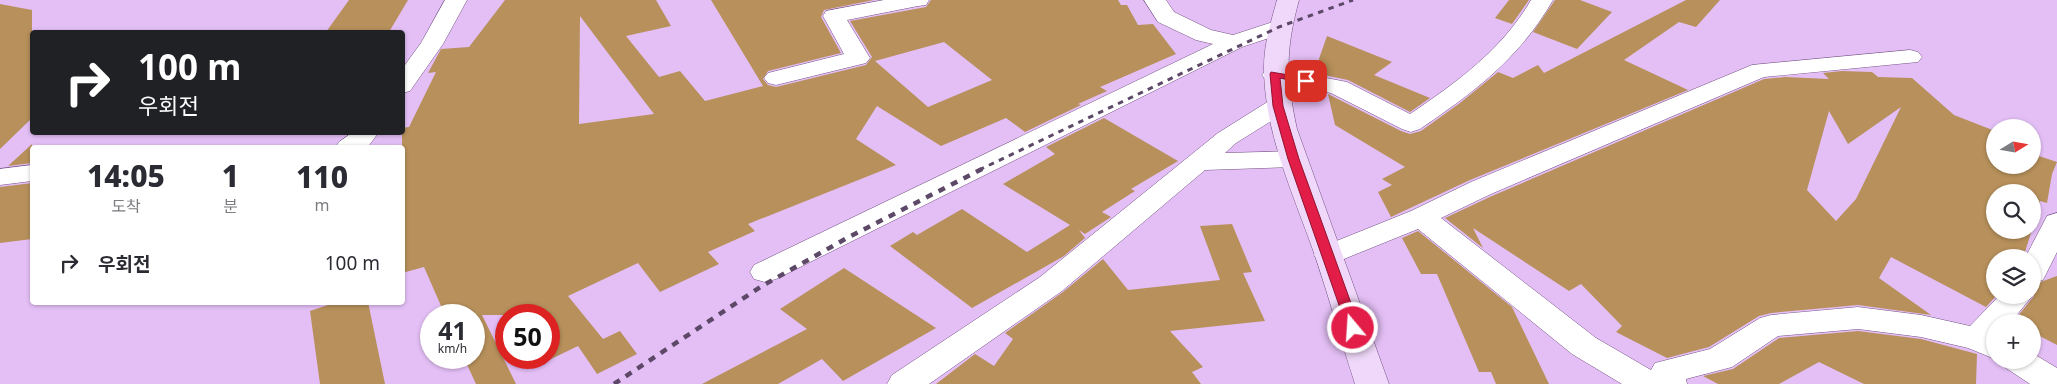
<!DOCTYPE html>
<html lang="ko">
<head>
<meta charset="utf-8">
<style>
  body { margin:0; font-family:"Noto Sans","Noto Sans KR",sans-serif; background:#f2f2f3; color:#2b2b33; height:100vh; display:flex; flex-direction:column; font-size:19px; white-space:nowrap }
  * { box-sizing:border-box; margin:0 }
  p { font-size:16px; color:#7c7c81 }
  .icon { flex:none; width:28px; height:28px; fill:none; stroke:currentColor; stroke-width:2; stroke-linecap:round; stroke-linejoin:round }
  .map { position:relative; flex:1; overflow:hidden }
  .panel { position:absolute; left:30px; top:145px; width:375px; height:160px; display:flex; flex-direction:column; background:#fff; border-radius:5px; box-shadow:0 1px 4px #0004 }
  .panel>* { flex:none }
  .guide { position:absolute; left:30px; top:30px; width:375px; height:105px; border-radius:5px; box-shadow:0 1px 4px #0004; background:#202124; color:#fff; overflow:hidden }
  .needle { width:32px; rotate:79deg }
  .tools { position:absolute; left:1986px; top:119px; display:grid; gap:10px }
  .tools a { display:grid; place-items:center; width:55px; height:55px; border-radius:50%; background:#fff; box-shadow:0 1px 4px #0004; font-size:25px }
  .speed { position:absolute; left:420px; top:304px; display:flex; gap:10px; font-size:25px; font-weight:700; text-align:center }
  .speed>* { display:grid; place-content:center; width:65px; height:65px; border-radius:50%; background:#fff; box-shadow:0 1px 4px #0004; line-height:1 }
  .speed small { font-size:12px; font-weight:400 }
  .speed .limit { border:8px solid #d22; background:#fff; color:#111 }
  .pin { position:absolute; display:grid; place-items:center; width:42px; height:42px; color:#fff; margin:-21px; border-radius:10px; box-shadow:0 2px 8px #0006 }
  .me { position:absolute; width:55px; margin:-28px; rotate:342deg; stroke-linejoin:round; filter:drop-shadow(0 0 4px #0008) }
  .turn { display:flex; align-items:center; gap:18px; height:105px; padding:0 25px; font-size:22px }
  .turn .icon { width:65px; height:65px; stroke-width:2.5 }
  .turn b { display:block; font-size:35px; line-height:42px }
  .eta { display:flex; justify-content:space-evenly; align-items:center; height:85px; text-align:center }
  .eta b { font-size:30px; font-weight:800; line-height:35px }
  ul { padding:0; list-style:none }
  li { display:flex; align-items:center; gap:15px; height:65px; padding:0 25px }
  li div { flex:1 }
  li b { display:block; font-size:19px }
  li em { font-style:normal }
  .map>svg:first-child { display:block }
  .building { fill:#b7905b; fill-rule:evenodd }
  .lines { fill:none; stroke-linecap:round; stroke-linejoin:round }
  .minor-casing { stroke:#735282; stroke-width:1 }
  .tertiary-casing { stroke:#735282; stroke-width:1 }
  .secondary-casing { stroke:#735282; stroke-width:1 }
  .minor { fill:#fff; fill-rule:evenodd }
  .tertiary { fill:#fff; fill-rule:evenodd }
  .secondary { fill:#efd8f9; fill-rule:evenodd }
  .rail-far1 { stroke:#5d4967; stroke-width:3; stroke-dasharray:5.5 5.5; stroke-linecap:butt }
  .rail { stroke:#5d4967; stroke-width:4.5; stroke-dasharray:7 7; stroke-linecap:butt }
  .route { fill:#e11d48; stroke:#92132f }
</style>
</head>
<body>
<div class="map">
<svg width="2057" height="384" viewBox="0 0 2057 384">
  <rect width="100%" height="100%" fill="#e4bff6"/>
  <!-- building -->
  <g class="building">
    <polygon points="349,0 408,0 389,32 326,32"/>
    <path d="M505,0H656L671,26L626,36L659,77L680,71L705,101L763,86L711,0H874L824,10L821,17L841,53L768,71L763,79L768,85L776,87L866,65L872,57L850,21L926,7L931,0H1118L1121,5H1127L1138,25L1153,24L1176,54L1100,87L1107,91L1078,104L1081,105L1025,132L1006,118L941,146L877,106L856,139L896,165L748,224L755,231L708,252L719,264L660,292L638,263L568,296L603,339L620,331L637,354L597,374L578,346L549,360V315H482L516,384H476L464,358H474V315H445L424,267L402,273V128L409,127L436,72L428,73L441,49L469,47ZM580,16L641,97L654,114L579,124ZM944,42L992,80L928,107L875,61Z"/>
    <polygon points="1509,0 1529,0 1512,24 1495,18"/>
    <polygon points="1555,0 1580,0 1612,12 1577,49 1533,32"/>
    <polygon points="1686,0 1720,0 1696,27 1679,22 1624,60 1688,90 1470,180 1391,217 1378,192 1392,185 1382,179 1405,167 1335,125 1328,94 1401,131 1410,134 1421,131 1460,103 1498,72 1513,78 1538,65 1544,73"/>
    <polygon points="0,4 32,10 32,118 0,149"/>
    <polygon points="1327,36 1392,62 1374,75 1430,98 1410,112 1348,80 1314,73"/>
    <path d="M1842,71L1872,72L1878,77L1912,78L1954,115L1995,131V165H2032V145L2040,147L2036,155L2057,162L2052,174L2047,203L2040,201L2032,227V192H1995V230H2032L2023,258H1995V295H1997L1986,307L1891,257L1879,278L1931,315L1858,305L1771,313L1759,316L1709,347L1667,358L1616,332L1622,326L1581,284L1569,291L1473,228L1483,248L1445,218L1492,196L1764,79L1785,77L1829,79L1823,73ZM1901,107L1856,199L1836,221L1807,190L1829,111L1848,144Z"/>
    <polygon points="1104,118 1178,161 1131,189 1135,191 1102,212 1111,217 1085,234 1079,230 1085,238 1064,256 972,308 890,246 913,232 917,235 962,209 1027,252 1070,225 1003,184 1055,154 1046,147"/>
    <polygon points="32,144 32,163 8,166"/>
    <polygon points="32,183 32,239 0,243 0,187"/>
    <polygon points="1232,224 1252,272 1243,273 1265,321 1170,331 1203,367 1192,372 1201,384 936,384 975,354 994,366 1013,339 1005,333 1063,292 1103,259 1128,290 1220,280 1200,226"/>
    <polygon points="1418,231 1512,307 1549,384 1496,384 1491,372 1479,372 1437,274 1421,274 1402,238"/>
    <polygon points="844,268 936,328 843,381 822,359 778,384 702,384 807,329 780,309"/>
    <polygon points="2057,276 2057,345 2032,332 2032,322 2013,322 2034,296 2032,285"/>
    <polygon points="337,302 368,302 385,384 320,384 310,311"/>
    <polygon points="1858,331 1921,339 1977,354 1976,384 1864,384 1819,362 1779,384 1718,384 1703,376 1733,369 1779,338"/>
  </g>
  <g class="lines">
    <defs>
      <g id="minor">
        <polygon points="445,0 467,0 443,44 410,91 402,93 402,69 421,43"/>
        <polygon points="884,0 929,0 926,5 918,6 847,20 870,58 866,63 776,85 768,83 764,78 768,73 844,54 823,16 826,11"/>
        <polygon points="1144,0 1166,0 1174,12 1211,30 1233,35 1279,20 1287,22 1290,27 1287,32 1242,47 776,279 765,282 754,279 750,272 754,265 1213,44 1196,40 1158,22"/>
        <path d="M1531,0H1553C1519,59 1474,92 1420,129L1411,132L1402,129L1331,93L1266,80L1262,75L1266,70L1274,68L1347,82L1410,114C1457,82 1502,50 1531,0Z"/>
        <polygon points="1910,50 1918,52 1922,57 1918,62 1764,77 1491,194 1441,218 1596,338 1651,370 1655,363 1710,349 1760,318 1771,315 1858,307 1921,315 1970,326 2000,295 2032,295 2032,293 2033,295 2011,322 1995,322 1995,359 1968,348 1921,337 1858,329 1778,336 1732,367 1686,379 1687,384 1622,384 1572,354 1418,229 1329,265 1319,262 1314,255 1319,248 1411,211 1471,182 1752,65"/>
        <polygon points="353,132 379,132 367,148 335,148 339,142"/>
        <polygon points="32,165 32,181 0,185 0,169"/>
        <polygon points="2057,213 2057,252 2043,280 2032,283 2032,258 2025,258 2047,216"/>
        <polygon points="2032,353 2057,368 2057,384 2030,384 2006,368 2002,360 2032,360"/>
      </g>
      <polygon id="tertiary" points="1278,99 1287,101 1290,106 1287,111 1236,143 1225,153 1294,151 1303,153 1307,159 1303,165 1294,167 1205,170 1062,291 929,384 887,384 892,375 1040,277 1218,133 1269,101"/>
      <path id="secondary" d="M1277,0H1299C1285,51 1286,78 1297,129L1389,384H1355C1341,341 1329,297 1314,253C1293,193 1264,132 1264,67C1264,44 1271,22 1277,0Z"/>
    </defs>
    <!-- minor casing -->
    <use href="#minor" class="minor-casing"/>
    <!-- tertiary casing -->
    <use href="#tertiary" class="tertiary-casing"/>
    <!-- secondary casing -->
    <use href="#secondary" class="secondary-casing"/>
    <!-- minor -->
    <use href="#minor" class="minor"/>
    <!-- tertiary -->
    <use href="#tertiary" class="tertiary"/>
    <!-- secondary -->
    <use href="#secondary" class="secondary"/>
    <!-- rail-far1 -->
    <polyline class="rail-far1" points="979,170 1279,27 1353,0"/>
    <!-- rail -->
    <polyline class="rail" points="614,384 762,286 847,238 982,169"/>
  </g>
  <!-- route -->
  <polygon class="route" points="1271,72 1306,78 1311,81 1306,84 1280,78 1283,106 1299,159 1360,328 1358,332 1349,332 1347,328 1288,159 1273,106 1270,74"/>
</svg>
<div class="tools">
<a><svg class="needle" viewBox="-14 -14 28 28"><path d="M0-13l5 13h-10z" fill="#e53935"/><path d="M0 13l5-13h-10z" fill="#7c7c81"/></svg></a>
<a><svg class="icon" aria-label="search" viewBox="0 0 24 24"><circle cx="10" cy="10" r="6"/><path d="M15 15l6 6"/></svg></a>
<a><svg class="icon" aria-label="layers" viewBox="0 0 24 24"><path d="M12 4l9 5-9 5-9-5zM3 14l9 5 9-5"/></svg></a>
<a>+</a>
</div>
<div class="speed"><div>41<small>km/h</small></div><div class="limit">50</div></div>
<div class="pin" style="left:1306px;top:81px;background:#d93025"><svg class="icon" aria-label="arrive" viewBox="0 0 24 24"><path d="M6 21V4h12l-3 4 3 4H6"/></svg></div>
<svg class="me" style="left:1353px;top:328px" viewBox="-20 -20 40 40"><circle r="17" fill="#e11d48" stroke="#fff" stroke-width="3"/><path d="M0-11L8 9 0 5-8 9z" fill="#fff"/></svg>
<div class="guide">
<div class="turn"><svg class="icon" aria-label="right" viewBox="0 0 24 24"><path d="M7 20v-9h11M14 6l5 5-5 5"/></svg><div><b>100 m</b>우회전</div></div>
</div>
<section class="panel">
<div class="eta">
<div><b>14:05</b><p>도착</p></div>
<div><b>1</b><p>분</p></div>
<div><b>110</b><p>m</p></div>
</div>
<ul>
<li><svg class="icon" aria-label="right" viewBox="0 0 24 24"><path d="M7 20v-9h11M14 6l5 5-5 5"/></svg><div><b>우회전</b></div><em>100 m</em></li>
</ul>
</section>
</div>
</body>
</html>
